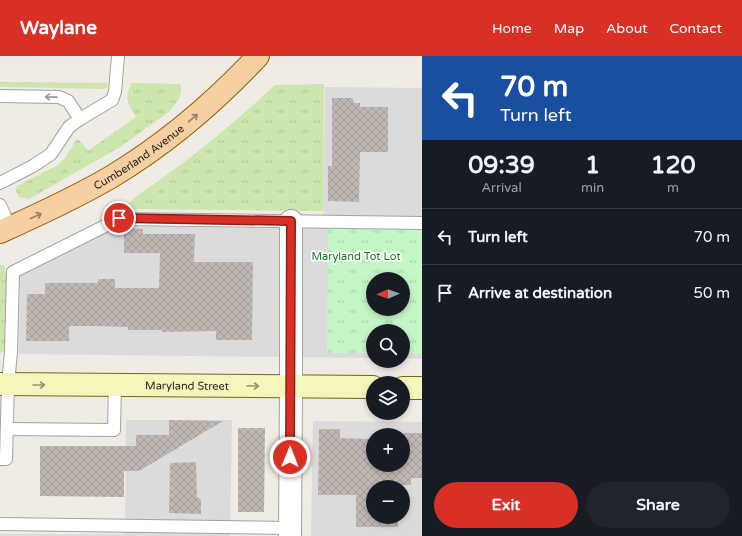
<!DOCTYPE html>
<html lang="en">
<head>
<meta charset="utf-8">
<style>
  body { margin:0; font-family:"Varela Round",sans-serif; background:#20242c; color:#f1f3f6; height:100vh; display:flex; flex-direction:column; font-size:15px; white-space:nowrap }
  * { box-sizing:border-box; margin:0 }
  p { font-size:13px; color:#9ea1a6 }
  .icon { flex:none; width:22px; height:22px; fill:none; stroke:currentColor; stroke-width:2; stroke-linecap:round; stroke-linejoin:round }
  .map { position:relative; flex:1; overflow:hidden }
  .panel { display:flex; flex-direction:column; background:#171b24; width:320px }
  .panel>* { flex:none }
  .banner { background:#1a4fa0; color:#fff; overflow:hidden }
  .needle { width:26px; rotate:268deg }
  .fabs { position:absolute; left:366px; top:216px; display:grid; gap:8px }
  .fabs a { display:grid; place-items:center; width:44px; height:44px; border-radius:50%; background:#171b24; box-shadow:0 2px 6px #0003; font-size:20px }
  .pin { position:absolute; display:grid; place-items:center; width:34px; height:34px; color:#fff; margin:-17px; border:2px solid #fff; border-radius:50%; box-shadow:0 1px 4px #0007 }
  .me { position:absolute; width:44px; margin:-22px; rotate:1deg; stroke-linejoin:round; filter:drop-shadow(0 0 3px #0008) }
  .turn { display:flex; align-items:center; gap:14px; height:84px; padding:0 12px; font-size:18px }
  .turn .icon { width:52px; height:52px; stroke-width:2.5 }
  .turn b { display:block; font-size:28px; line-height:34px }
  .eta { display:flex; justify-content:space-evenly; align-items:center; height:68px; text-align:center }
  .eta b { font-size:24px; font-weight:700; line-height:28px }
  .button { display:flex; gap:8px; margin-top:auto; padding:8px 12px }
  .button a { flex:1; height:46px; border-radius:24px; background:#d93025; color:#fff; font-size:16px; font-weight:700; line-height:46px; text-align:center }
  .button a+a { background:#20242c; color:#f1f3f6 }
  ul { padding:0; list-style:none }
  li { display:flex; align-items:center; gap:12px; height:56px; padding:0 12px; border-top:1px solid #363941 }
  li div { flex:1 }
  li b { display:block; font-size:15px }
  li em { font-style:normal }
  header { display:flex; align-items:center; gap:24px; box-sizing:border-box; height:56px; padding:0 20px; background:#d93025; color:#fff }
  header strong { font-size:19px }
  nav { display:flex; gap:22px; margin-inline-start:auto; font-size:14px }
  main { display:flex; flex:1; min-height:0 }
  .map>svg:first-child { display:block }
  .residential { fill:#dcdbdb; fill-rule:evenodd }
  .grass { fill:url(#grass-tufts) }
  .park { fill:url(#park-tufts); fill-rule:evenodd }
  .building { fill:url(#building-cross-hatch) }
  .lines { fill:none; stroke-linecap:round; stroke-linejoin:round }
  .service-casing { stroke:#a2a2a2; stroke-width:14 }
  .minor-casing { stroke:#a2a2a2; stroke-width:24 }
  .tertiary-casing { stroke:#a2a2a2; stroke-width:24 }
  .secondary-casing { stroke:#69700b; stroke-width:24 }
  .primary-casing { stroke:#905e09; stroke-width:24 }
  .service { stroke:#fff; stroke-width:12 }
  .minor { stroke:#fff; stroke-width:22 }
  .tertiary { stroke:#fff; stroke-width:22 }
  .secondary { stroke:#f5f6bc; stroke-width:22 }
  .primary { stroke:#f6cfa2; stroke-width:22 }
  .oneway { stroke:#9a9a9a }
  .oneway2 { stroke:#957f67 }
  .oneway3 { stroke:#949575 }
  .route-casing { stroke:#8d1f18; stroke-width:10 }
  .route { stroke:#d93025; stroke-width:7 }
  .labels { text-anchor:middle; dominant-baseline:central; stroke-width:3.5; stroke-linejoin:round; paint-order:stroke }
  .street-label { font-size:11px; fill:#1e1e1e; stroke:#fff }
  .park-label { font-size:11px; fill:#127716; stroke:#fff }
</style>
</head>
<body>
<header>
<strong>Waylane</strong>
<nav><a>Home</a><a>Map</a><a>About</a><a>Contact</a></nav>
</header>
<main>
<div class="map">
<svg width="422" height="480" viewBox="0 0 422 480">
  <defs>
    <pattern id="grass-tufts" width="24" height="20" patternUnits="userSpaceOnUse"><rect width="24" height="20" fill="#cce6ae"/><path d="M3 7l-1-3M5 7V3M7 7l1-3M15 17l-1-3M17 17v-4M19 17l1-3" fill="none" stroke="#afc595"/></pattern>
    <pattern id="park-tufts" width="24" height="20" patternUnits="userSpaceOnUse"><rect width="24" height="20" fill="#c5f6c7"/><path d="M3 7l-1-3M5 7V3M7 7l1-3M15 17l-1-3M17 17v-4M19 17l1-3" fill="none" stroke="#a9d2aa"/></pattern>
    <pattern id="building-cross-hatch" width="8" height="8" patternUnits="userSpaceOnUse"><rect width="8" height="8" fill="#bfb7b2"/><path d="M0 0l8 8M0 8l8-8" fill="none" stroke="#a49d99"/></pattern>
  </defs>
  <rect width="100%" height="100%" fill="#efebe5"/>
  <!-- residential -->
  <g class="residential">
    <path d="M325,31L422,32V303L403,302V275H373V302L19,298L20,219L120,170L323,173ZM373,223H403V253H373Z"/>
    <polygon points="126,364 232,364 230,480 231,480 0,480 0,478 125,478"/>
    <path d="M313,365L422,366V480H311ZM373,379H403V409H373ZM373,431H403V461H373Z"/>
  </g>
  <!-- grass -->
  <g class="grass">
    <polygon points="0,26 107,27 108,28 106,32 103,33 0,31"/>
    <path d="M132,27L180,28C184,38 176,48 170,55L120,91L29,143L19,141L16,135L17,130L58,109L65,102L76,84H79L88,95L136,61C129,48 123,43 132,27Z"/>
    <path d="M324,28L323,155L135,153L126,151L134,142C184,108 230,71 275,29Z"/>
    <polygon points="0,209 4,209 6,219 5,287 4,296 0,297"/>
  </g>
  <!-- park -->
  <path class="park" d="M328,171L422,172V298L403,297V275H373V297H327ZM373,223H403V253H373Z"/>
  <!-- building -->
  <g class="building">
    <polygon points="332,42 353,42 354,47 360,47 360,51 388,51 388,96 360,96 359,146 328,145 328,110 332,110"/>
    <polygon points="124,172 143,173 143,178 195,178 194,206 253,206 252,284 216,284 216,275 162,276 162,274 128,274 128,271 93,270 69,270 69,285 26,285 27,238 45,238 45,227 98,227 98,223 115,223 115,232 159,232 160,197 124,197"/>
    <polygon points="169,364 223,365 139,415 124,415 124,441 40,440 40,390 136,390 136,379 169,379"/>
    <polygon points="238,372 265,372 264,456 238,456"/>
    <polygon points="319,373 340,373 340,382 373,383 373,409 403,409 403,379 388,379 388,377 422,377 422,422 411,422 411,429 398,429 398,431 373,431 373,461 398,461 398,471 356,471 356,439 318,439"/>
    <polygon points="196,406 197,441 201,444 201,458 169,457 170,407"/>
  </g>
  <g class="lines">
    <defs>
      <g id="service">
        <polyline points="0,40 59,41 68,45 80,63"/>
        <polyline points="0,127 33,110 51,98 69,71 80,63 112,44 115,36 118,0"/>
        <polyline points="0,149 10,172"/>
        <polyline points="7,373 114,374 115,329"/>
        <polyline points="0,403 6,403 8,328 11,296 13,216 119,163 422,167"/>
        <polyline points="0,468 289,472"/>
      </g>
      <polyline id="minor" points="291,330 291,165"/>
      <polyline id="tertiary" points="290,480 291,330"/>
      <g id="secondary">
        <path id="s1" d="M0,328L373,331"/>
        <polyline points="403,332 422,332"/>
      </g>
      <g id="primary">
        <path id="s2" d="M0,176C38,159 75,142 111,121C166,88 215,46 258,0"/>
      </g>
    </defs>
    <!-- service casing -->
    <use href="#service" class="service-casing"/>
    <!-- minor casing -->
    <use href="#minor" class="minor-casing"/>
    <!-- tertiary casing -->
    <use href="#tertiary" class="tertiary-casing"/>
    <!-- secondary casing -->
    <use href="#secondary" class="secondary-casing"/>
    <!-- primary casing -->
    <use href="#primary" class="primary-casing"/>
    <!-- service -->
    <use href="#service" class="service"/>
    <!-- minor -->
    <use href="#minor" class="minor"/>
    <!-- tertiary -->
    <use href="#tertiary" class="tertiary"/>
    <!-- secondary -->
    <use href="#secondary" class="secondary"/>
    <!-- primary -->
    <use href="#primary" class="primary"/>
  </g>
  <!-- one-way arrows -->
  <defs><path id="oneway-shaft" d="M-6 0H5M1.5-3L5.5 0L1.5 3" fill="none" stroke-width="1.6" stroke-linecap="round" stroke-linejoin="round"/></defs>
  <use class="oneway" href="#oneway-shaft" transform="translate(51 41) rotate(-179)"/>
  <g class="oneway2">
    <use href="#oneway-shaft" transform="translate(193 62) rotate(-40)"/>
    <use href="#oneway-shaft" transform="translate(36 160) rotate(-24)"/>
  </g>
  <g class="oneway3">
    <use href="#oneway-shaft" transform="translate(39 329)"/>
    <use href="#oneway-shaft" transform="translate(253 330)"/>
  </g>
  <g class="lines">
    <defs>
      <polyline id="route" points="119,162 291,165 290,401"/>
    </defs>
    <!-- route casing -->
    <use href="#route" class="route-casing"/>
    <!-- route -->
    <use href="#route" class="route"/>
  </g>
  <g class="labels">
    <!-- street labels -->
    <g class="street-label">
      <text stroke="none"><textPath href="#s2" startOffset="158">Cumberland Avenue</textPath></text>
      <text stroke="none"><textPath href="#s1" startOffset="187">Maryland Street</textPath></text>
    </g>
    <!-- park labels -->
    <g class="park-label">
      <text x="356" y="200">Maryland Tot Lot</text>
    </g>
  </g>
</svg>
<div class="fabs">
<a><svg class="needle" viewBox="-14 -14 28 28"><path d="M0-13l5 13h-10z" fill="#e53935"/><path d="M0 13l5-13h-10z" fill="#9ea1a6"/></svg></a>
<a><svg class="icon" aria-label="search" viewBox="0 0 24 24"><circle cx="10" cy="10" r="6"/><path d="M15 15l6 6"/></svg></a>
<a><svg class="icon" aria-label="layers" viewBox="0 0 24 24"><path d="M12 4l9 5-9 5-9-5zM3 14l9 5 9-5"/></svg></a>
<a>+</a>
<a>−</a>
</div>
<div class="pin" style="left:119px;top:162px;background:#d93025"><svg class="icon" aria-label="arrive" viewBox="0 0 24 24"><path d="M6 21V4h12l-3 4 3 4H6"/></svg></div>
<svg class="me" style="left:290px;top:401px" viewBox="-20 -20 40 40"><circle r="17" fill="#d93025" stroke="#fff" stroke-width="3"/><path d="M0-11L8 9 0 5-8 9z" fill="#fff"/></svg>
</div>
<section class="panel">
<div class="banner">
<div class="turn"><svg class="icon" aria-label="left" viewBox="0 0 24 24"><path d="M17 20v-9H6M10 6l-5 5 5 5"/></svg><div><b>70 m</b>Turn left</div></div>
</div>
<div class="eta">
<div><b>09:39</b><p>Arrival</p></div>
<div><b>1</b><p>min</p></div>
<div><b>120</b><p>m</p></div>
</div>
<ul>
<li><svg class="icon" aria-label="left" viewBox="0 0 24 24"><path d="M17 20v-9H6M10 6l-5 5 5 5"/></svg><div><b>Turn left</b></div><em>70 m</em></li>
<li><svg class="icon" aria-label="arrive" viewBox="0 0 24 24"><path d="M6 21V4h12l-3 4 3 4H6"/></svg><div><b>Arrive at destination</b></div><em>50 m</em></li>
</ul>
<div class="button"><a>Exit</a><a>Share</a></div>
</section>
</main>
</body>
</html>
